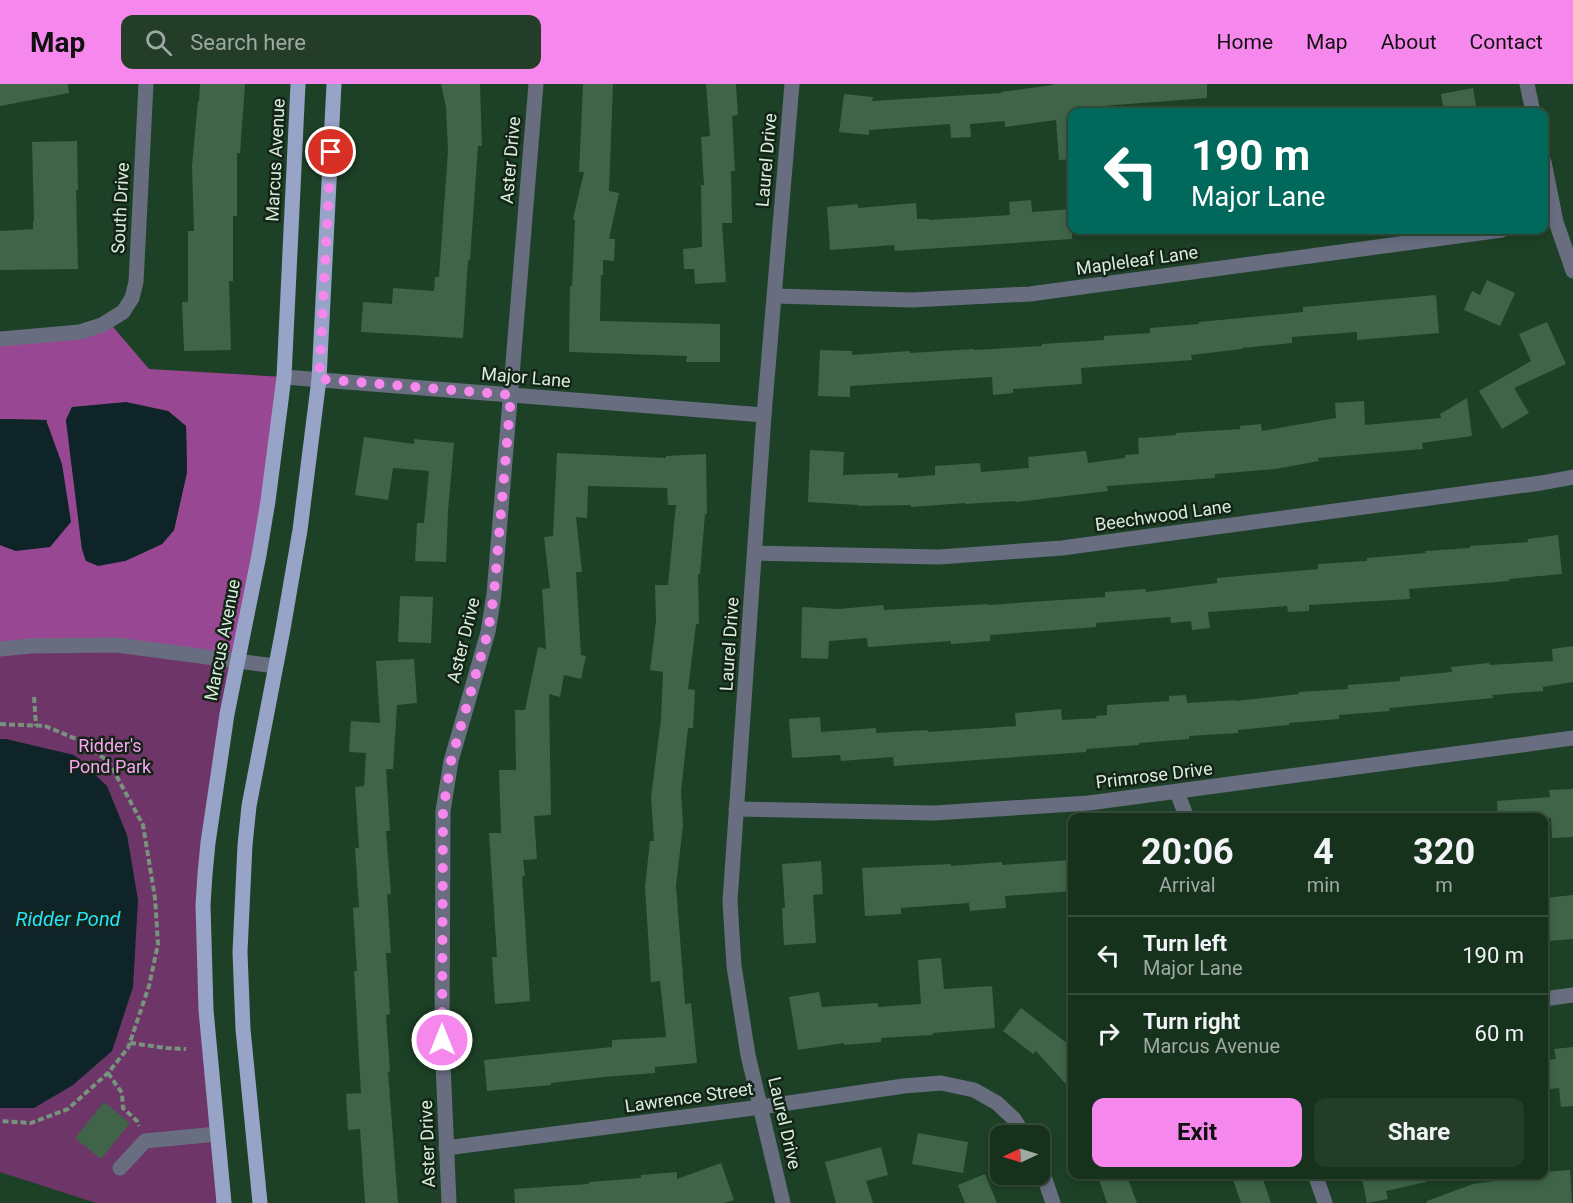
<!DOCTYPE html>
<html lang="en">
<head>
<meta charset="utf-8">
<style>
  body { margin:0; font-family:Roboto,sans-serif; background:#233d29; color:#f1f3f6; height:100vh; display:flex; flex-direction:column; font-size:22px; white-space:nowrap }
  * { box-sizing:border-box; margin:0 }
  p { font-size:20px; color:#9ea9a3 }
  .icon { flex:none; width:33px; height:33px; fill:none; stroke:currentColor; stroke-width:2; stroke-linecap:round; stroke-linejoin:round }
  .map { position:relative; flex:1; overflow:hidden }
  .panel { position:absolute; left:1068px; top:729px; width:480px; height:366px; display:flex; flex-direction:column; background:#16311c; border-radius:12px; box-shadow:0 3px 9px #0003,0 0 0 2px #354c3b }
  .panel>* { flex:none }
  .top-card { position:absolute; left:1068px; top:24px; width:480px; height:126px; border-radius:12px; box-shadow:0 3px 9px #0003,0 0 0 2px #354c3b; background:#00695c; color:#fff; overflow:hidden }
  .needle { width:39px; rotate:266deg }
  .controls { position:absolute; left:990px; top:1041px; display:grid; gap:12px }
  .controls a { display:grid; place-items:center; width:60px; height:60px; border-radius:12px; background:#16311c; box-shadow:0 3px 9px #0003,0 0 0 2px #354c3b; font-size:30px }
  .pin { position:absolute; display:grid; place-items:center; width:51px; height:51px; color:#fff; margin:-26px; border:3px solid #fff; border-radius:50%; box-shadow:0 2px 6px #0007 }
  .me { position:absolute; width:66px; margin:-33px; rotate:0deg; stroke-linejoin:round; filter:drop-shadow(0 0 4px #0008) }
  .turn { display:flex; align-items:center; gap:21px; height:126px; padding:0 24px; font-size:27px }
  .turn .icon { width:78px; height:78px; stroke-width:2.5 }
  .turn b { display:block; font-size:42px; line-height:51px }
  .eta { display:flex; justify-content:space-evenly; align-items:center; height:102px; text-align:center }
  .eta b { font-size:36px; font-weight:700; line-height:42px }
  .button { display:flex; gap:12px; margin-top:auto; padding:12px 24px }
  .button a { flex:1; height:69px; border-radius:12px; background:#f688ed; color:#111; font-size:24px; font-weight:700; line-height:69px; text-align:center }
  .button a+a { background:#233d29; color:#f1f3f6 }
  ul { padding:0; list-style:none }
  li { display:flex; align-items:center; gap:18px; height:78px; padding:0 24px; border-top:2px solid #354c3b }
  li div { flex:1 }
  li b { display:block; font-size:22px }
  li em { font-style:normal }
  header { display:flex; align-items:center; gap:36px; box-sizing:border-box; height:84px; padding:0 30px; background:#f688ed; color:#111 }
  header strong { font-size:28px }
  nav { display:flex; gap:33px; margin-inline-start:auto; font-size:21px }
  .search { width:420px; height:54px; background:#233d29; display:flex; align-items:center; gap:15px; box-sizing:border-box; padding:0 21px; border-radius:12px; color:#9ea9a3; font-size:22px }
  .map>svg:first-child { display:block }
  .green { fill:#6e3569 }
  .forest { fill:#984792; fill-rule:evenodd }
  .water { fill:#0e2428 }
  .building { fill:#3f6447 }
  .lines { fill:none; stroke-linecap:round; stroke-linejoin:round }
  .path { stroke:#76937c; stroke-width:4; stroke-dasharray:6 3; stroke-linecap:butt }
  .minor { stroke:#686e80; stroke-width:15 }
  .major { stroke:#97a3c7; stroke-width:15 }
  .route { stroke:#f688ed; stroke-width:10; stroke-dasharray:0 18 }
  .labels { text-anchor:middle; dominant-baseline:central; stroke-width:5; stroke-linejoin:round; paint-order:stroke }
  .street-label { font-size:18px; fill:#d8eddc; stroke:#142417 }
  .park-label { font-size:18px; fill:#f9a4f1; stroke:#142417 }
  .water-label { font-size:20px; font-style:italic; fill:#29e1fb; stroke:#142417 }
</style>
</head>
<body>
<header>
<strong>Map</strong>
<div class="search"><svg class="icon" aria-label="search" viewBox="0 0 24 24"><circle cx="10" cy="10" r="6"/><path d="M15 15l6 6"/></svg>Search here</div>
<nav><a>Home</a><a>Map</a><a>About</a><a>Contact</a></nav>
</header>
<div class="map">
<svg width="1573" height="1119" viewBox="0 0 1573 1119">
  <rect width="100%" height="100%" fill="#1d4126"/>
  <!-- green -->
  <polygon class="green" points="31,562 238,577 205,790 224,1119 96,1119 0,1088 0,565"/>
  <!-- forest -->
  <path class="forest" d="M108,237L149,285L284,293L238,577L117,561L0,565V461L16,467L47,336L0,335V255ZM72,323L168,327L186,342L187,388L174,446L162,460L125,477H86L82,465L66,336Z"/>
  <!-- water -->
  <g class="water">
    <polygon points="126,318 168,327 186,342 187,388 174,446 162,460 125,477 98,482 86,477 82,465 66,336 72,323"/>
    <polygon points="0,335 46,336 62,380 71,438 50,463 16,467 0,461"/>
    <polygon points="0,655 6,655 74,671 107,702 127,751 138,816 133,903 112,967 73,1001 34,1024 0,1024"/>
  </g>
  <!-- building -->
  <g class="building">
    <polygon points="0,0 68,0 69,9 0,22"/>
    <polygon points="200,0 245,0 240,69 237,69 237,132 233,132 233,197 229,197 231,266 184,267 182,218 188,218 188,147 194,147 192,82 198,17 199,17"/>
    <polygon points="441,0 480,0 482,62 478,62 470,176 468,176 463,254 361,248 363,218 392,220 393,204 434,207 435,193 439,193 448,67 446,23"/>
    <polygon points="583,0 613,0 609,107 619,109 609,155 615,155 614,177 603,176 603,191 601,191 600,237 720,240 720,278 686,278 687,272 569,268 570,202 572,202 575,136 573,135 584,88 579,88"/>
    <polygon points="706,0 736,0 738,31 732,32 735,87 731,87 732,139 722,139 726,198 695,200 694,185 684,185 683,165 702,163 701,101 704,101 701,53 710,52"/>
    <polygon points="1053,0 1207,0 1207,14 1090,23 1091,27 1072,28 1072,75 1059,76 1056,36 1005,43 1005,37 970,40 971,53 951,54 950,40 869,46 869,51 839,48 844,10 873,13 872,17 1001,9 1001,8 1053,1"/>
    <polygon points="1473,4 1477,28 1444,28 1441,10"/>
    <polygon points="77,57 78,106 76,106 78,185 0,186 0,147 33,145 33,137 34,137 32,58"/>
    <polygon points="1031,116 1032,128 1072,125 1072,155 895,167 894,161 830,166 827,123 858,120 858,124 916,119 917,135 929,135 929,136 1010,131 1009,118"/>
    <polygon points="1487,196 1515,209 1500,242 1464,226 1472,207 1480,211"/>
    <polygon points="1436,211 1439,249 1357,256 1357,248 1292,253 1292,259 1242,264 1242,265 1191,271 1192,276 1081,284 1082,300 1013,305 1013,309 993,311 992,293 850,302 850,313 818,312 820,266 852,267 852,271 910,267 910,269 974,265 974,266 1042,262 1042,260 1104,256 1104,252 1150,249 1150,244 1199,240 1199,238 1303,228 1303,223"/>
    <polygon points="1547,238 1566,280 1514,304 1529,329 1502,345 1479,307 1531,277 1519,250"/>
    <polygon points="1467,314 1472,352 1422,359 1423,365 1318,374 1319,377 1275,385 1215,390 1215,394 1107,402 1108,407 1016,418 1016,417 965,420 965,419 911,423 911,421 858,422 858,421 808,418 810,366 844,368 843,391 898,389 898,394 935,391 935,382 980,379 981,388 1029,384 1028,373 1086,367 1088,379 1125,374 1125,371 1139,370 1138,354 1176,351 1176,349 1240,345 1240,342 1261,340 1262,347 1336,334 1335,319 1364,317 1365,341 1441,334 1440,330"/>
    <polygon points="364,353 414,360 414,355 454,359 448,427 446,478 415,477 417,439 424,439 429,387 393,384 388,416 355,411"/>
    <polygon points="557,369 666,374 666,372 706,370 707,430 705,430 700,490 698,490 699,540 696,540 688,605 695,606 693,644 688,644 681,707 683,741 676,802 685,920 691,919 697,979 655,983 655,989 604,993 551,999 551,1001 487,1007 484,976 612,963 612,956 666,953 660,897 651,898 645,803 650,757 654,757 651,713 661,635 663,588 650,586 656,537 655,501 668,501 676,421 668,421 667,404 588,402 587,434 576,433 582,488 576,488 581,571 586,572 581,595 564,591 560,613 549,610 551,731 534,732 537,775 523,776 525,792 522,792 530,917 495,920 492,873 497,873 489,749 501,749 499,686 516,686 515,626 525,626 538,563 546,565 542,505 550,504 544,453 553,452"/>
    <polygon points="1558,451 1562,490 1509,495 1509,497 1409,505 1410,515 1309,521 1309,527 1288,528 1287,522 1208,528 1210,544 1192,546 1191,537 1171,539 1170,533 1096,539 1096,543 990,551 990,557 951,560 951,557 868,563 867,554 829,557 828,575 801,574 802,523 838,525 883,521 884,526 988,520 988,521 1105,513 1105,508 1146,505 1146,508 1217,499 1217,494 1318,485 1318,480 1367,477 1367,474 1426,469 1425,467 1470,464 1470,462 1528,458 1528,455"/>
    <polygon points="400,512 433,513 431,559 398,558"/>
    <polygon points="1573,562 1573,598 1543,603 1543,607 1492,611 1493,614 1389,624 1390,627 1339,631 1339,635 1289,639 1289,641 1238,646 1238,649 1189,652 1189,655 1139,659 1139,661 1086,665 1086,668 894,682 893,673 841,677 840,671 792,674 789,635 820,633 821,648 876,644 876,649 928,646 928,648 1016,642 1015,629 1061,625 1062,636 1097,634 1096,632 1107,631 1107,621 1169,617 1169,612 1186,611 1187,619 1236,616 1236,617 1299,610 1299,608 1348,605 1348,601 1400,597 1400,593 1452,588 1451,583 1489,579 1490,581 1553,577 1552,565"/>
    <polygon points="414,575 417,619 397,621 393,685 386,685 390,747 386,747 391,810 387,810 391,869 386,869 390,930 386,931 390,988 388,988 398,1119 365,1119 360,1045 348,1046 346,1010 361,1009 354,887 357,887 353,824 359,823 355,764 359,764 355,703 364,702 366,669 349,668 351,637 380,639 376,577"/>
    <polygon points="1573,705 1573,753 1552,754 1551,734 1498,734 1497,717 1550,713 1549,706"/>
    <polygon points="1072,776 1072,807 1005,812 1006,824 970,827 969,819 901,824 901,830 865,832 862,784 951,780 951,782 1002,778 1002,781"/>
    <polygon points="821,777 823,810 813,811 816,859 784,861 782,824 785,824 782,780"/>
    <polygon points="1573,811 1573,855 1549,857 1545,814"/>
    <polygon points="941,874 944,905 992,902 995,944 933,949 933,951 881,954 881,958 844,961 844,959 798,966 789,913 819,908 822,923 878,919 878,923 921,920 918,876"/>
    <polygon points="1021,924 1072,963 1072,1007 1036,967 1033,970 1003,947"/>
    <polygon points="1573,963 1573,1022 1561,1023 1559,1004 1544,1006 1544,976 1556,975 1554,965"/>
    <polygon points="104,1018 130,1039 101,1075 75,1054"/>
    <polygon points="918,1049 968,1058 963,1089 912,1080"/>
    <polygon points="881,1063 888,1091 866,1097 873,1119 836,1119 825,1078"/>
    <polygon points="721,1079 734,1116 724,1119 515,1119 514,1105 589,1100 589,1098 641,1094 641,1091 677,1088 677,1095"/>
    <polygon points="1570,1086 1572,1119 1427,1119 1427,1117 1473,1100 1544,1090 1544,1088"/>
    <polygon points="985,1090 997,1119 965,1119 958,1101"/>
    <polygon points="1097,1090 1126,1090 1137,1119 1107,1119"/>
    <polygon points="1231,1090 1261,1090 1271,1119 1241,1119"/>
    <polygon points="1361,1090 1425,1090 1426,1098 1386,1107 1388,1115 1367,1119"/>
  </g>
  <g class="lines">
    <!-- path -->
    <g class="path">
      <polyline points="34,613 36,642"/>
      <polyline points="0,640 45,642 81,657 109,678 143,741 155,814 158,860 149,902 128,964 108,989 68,1025 31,1039 0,1037"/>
      <polyline points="130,959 166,964 186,965"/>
      <polyline points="108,989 122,1009 123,1024 137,1037 139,1042"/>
    </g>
    <!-- minor -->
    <g class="minor">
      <polyline points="1527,0 1533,28"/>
      <polyline points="1544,78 1556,138 1573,187"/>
      <polyline points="775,212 912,216 1030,210 1502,146"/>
      <polyline points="0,255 80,248 102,241 123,228 132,214 136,198 146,0"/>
      <polyline points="284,293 764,331"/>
      <polyline points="755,469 939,473 1062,464 1541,399 1573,393"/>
      <polyline points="0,565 31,562 117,561 275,582"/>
      <polyline points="1177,708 1187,734"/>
      <polyline points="736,725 935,729 1089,719 1573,654"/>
      <polyline points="1544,915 1573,911"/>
      <polyline points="446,1064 761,1023 904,1002 941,999 974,1006 997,1019 1014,1035 1025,1052"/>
      <polyline points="1040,1081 1053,1119"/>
      <polyline points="120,1084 145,1057 217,1050"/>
      <polyline points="1315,1090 1325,1119"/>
      <polyline points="449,1119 442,956 443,727 451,677 488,548 494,510 536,0"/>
      <polyline points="783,1119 748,971 734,882 730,817 764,331 792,0"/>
    </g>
    <!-- major -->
    <g class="major">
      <polyline points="224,1119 206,926 203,821 205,790 208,759 227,630 259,471 268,417 284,293 298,0"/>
      <polyline points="260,1119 243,945 240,868 245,761 249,722 283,545 300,446 319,295 334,0"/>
    </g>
  </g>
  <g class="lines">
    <!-- route -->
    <polyline class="route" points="331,68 319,295 511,311 494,510 488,548 451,677 443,727 442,956"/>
  </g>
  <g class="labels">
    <!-- street labels -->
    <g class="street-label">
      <text transform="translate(275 76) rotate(-87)">Marcus Avenue</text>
      <text transform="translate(510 76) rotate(-85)">Aster Drive</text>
      <text transform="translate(766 76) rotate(-85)">Laurel Drive</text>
      <text transform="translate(120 124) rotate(-87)">South Drive</text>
      <text transform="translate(1137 176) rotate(-8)">Mapleleaf Lane</text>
      <text transform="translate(526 293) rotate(5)">Major Lane</text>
      <text transform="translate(1163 431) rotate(-8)">Beechwood Lane</text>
      <text transform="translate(222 556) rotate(-79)">Marcus Avenue</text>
      <text transform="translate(463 556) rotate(-76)">Aster Drive</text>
      <text transform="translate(729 560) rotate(-86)">Laurel Drive</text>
      <text transform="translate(1154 691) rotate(-7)">Primrose Drive</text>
      <text transform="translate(689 1013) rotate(-8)">Lawrence Street</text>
      <text transform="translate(785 1039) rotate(77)">Laurel Drive</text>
      <text transform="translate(427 1060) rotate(-92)">Aster Drive</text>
    </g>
    <!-- park labels -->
    <g class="park-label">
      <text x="110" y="661">Ridder's<tspan x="110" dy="21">Pond Park</tspan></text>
    </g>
    <!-- water labels -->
    <g class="water-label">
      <text x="68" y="835">Ridder Pond</text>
    </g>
  </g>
</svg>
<div class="controls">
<a><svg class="needle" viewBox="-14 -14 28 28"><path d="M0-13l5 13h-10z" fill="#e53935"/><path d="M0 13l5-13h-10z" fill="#9ea9a3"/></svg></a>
</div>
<div class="pin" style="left:331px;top:68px;background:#d93025"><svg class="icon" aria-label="arrive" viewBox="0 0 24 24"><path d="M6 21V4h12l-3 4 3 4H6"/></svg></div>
<svg class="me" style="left:442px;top:956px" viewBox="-20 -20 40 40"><circle r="17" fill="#f688ed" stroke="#fff" stroke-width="3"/><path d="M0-11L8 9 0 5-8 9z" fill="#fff"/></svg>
<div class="top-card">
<div class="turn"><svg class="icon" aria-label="left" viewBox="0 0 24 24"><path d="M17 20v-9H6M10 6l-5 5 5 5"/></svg><div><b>190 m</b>Major Lane</div></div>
</div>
<section class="panel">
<div class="eta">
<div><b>20:06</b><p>Arrival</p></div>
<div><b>4</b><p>min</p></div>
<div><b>320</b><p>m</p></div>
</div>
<ul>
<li><svg class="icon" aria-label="left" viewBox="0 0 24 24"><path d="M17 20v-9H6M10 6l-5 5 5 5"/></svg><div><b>Turn left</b><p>Major Lane</p></div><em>190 m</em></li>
<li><svg class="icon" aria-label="right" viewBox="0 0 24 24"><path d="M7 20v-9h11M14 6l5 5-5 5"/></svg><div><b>Turn right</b><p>Marcus Avenue</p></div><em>60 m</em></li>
</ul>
<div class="button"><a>Exit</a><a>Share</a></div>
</section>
</div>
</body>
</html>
